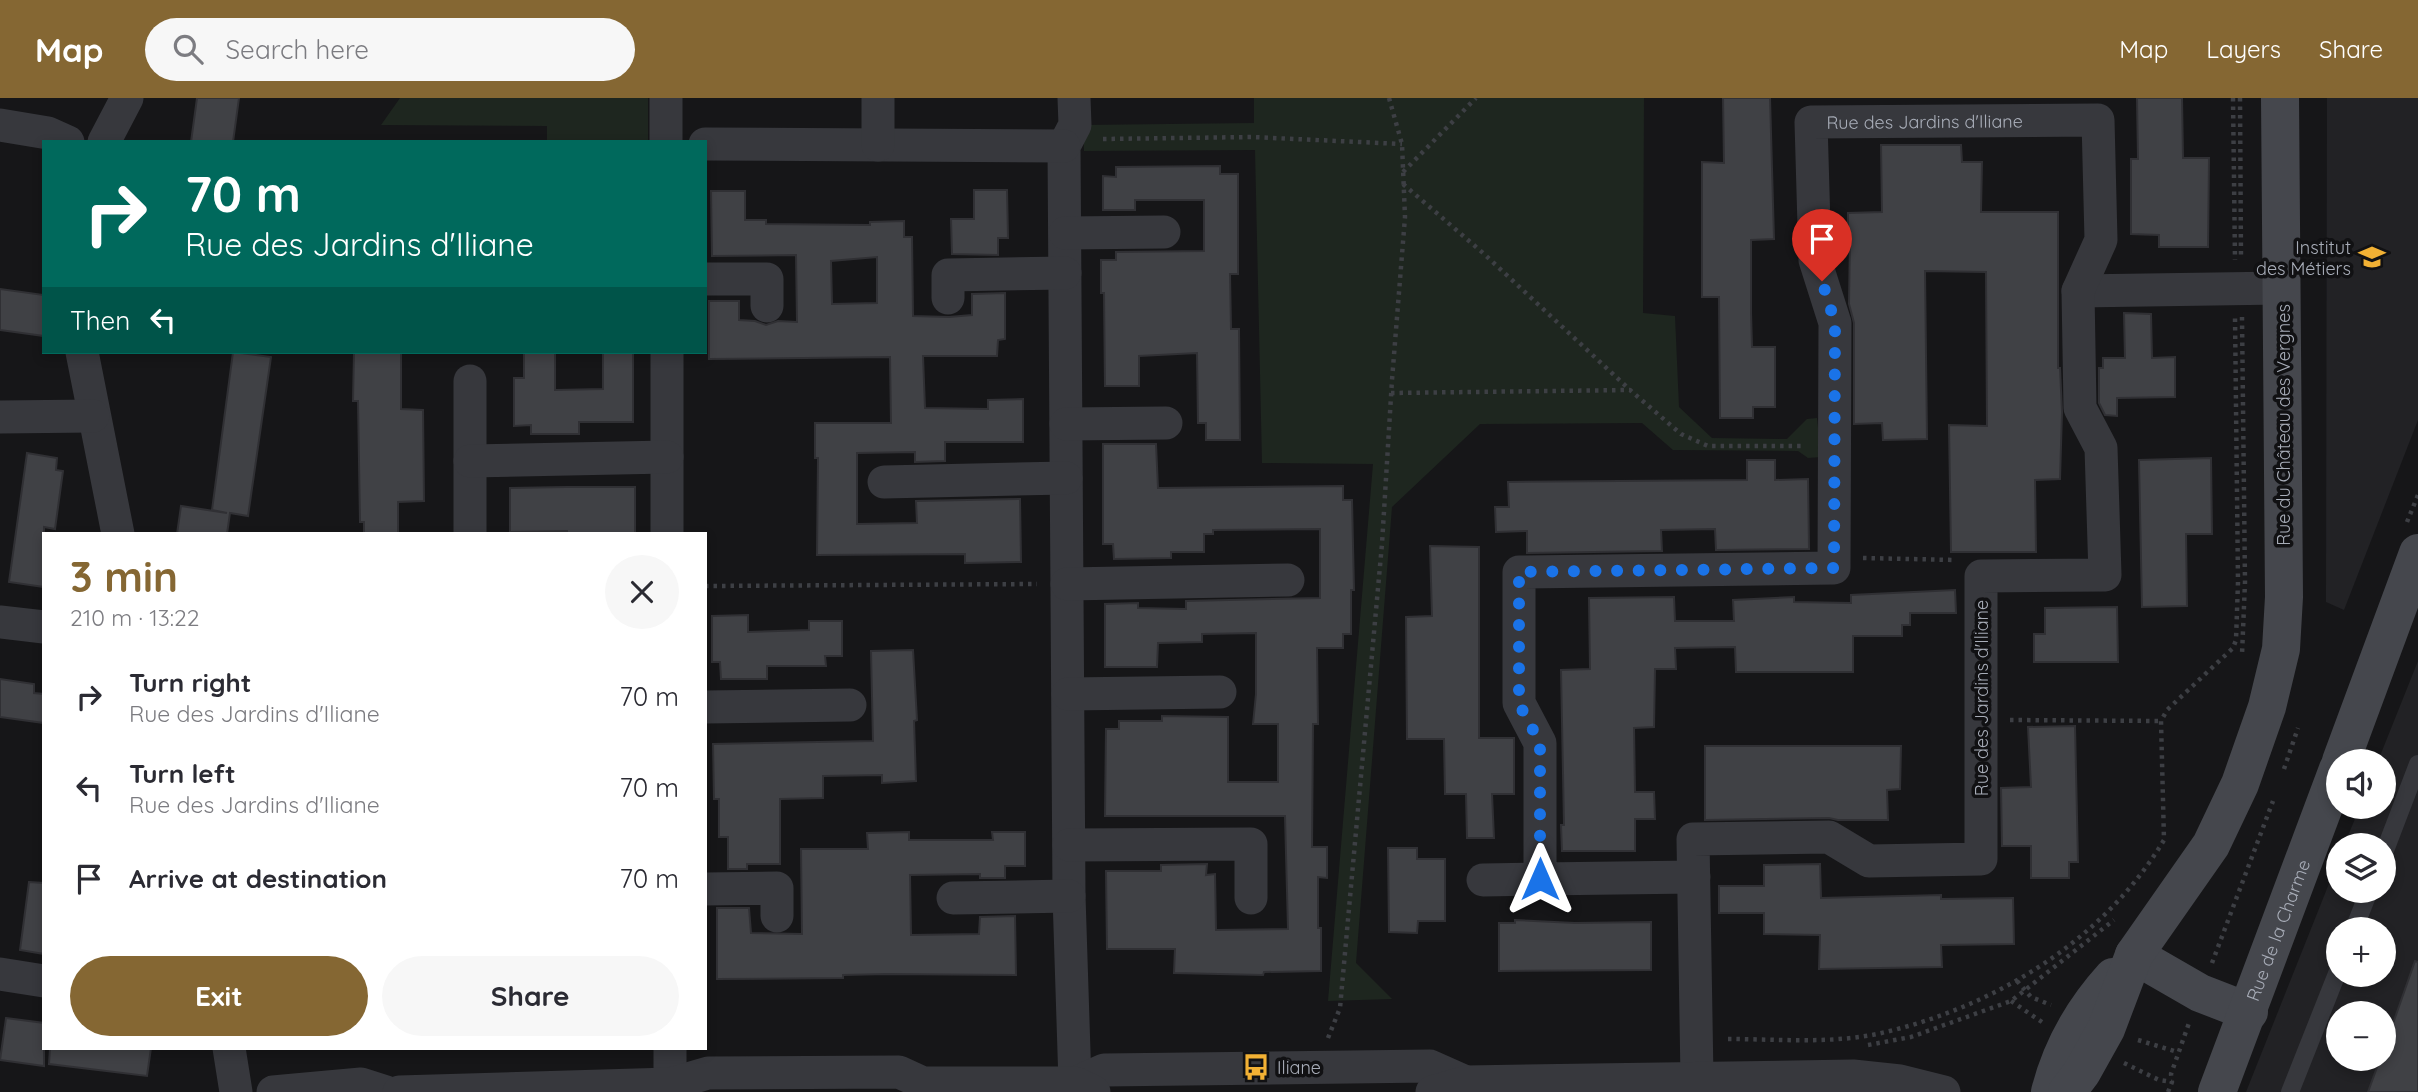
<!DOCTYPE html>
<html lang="en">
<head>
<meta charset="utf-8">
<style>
  body { margin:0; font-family:Quicksand,sans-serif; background:#f7f7f7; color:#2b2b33; height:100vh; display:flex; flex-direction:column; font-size:26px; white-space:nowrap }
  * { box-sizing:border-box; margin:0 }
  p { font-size:23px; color:#7c7c81 }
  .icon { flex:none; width:38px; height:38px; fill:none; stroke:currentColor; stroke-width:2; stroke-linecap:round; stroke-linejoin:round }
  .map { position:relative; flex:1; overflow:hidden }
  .sheet { position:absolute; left:42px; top:434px; width:665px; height:518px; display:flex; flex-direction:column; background:#fff; border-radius:0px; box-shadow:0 4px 10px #0003 }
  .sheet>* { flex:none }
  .banner { position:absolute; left:42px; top:42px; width:665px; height:214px; border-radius:0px; box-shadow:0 4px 10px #0003; background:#00695c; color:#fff; overflow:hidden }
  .buttons { position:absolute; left:2326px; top:651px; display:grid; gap:14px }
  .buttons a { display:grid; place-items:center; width:70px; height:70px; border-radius:50%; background:#fff; box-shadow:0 4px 10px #0003; font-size:35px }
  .pin { position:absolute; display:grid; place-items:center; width:60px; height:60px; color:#fff; margin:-72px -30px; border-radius:50% 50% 50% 0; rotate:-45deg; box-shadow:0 0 7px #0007 }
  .pin .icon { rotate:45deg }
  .me { position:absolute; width:77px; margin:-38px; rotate:0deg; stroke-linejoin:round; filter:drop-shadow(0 0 5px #0008) }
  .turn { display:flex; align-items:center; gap:24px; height:147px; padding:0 28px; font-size:32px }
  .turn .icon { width:91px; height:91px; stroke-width:2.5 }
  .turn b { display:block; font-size:49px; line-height:60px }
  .then { display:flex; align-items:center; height:66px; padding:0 28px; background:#0003; gap:14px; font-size:26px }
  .round { display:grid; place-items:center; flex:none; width:74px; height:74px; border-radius:37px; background:#f7f7f7 }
  .head { display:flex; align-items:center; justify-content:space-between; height:119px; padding:0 28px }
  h1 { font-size:42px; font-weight:700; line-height:52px; color:#856733 }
  .button { display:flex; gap:14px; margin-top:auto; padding:14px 28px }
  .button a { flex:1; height:80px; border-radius:42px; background:#856733; color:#fff; font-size:28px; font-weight:700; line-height:80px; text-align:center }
  .button a+a { background:#f7f7f7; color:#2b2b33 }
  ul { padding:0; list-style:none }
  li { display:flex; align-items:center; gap:21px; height:91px; padding:0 28px }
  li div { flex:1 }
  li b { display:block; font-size:26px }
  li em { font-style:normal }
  header { display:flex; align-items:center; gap:42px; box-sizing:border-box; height:98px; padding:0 35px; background:#856733; color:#fff }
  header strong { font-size:33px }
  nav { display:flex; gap:38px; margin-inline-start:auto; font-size:24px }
  .search { width:490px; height:63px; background:#f7f7f7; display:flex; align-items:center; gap:18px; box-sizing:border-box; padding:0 24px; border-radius:38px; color:#7c7c81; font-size:26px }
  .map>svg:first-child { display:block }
  .built { fill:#222225; fill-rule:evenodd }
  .green { fill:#1e261f }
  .building { fill:#404145; stroke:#303034; stroke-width:2; fill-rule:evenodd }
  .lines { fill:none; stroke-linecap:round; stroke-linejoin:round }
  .path { stroke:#3d3f44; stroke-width:4.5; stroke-dasharray:3.5 5; stroke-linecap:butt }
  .lane { stroke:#37383d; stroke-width:18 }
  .street { stroke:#37383d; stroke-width:33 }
  .secondary { stroke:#45474d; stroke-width:38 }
  .route { stroke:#1a73e8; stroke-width:12; stroke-dasharray:0 21.6 }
  .labels { text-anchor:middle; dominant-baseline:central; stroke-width:7; stroke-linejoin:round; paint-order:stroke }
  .street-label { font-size:18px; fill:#a8adb8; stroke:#111113 }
  .poi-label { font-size:18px; fill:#a8adb8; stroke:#111113; text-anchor:end }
</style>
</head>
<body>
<header>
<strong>Map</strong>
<div class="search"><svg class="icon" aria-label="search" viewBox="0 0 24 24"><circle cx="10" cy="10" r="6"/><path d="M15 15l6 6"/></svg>Search here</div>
<nav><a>Map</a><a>Layers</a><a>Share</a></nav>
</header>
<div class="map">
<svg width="2418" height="994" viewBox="0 0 2418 994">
  <rect width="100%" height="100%" fill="#161618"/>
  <!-- built -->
  <g class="built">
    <polygon points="2327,0 2418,0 2418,322 2344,512 2326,504"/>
    <path d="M2418,563V994H2246L2338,763V793H2384V747H2344L2360,709H2384V663H2378ZM2338,831H2384V877H2338ZM2338,915H2384V961H2338Z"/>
  </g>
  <!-- green -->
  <g class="green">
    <polygon points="400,0 648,0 648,44 547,44 547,28 381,27"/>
    <polygon points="1254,0 1644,0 1643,215 1675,218 1679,309 1712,340 1787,341 1807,321 1817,320 1821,359 1808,360 1798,353 1673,352 1642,325 1480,326 1392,409 1356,865 1392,901 1328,903 1373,366 1262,365 1255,52 1084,53 1083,27 1254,25"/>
  </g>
  <!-- building -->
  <g class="building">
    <polygon points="197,0 239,0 233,44 191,44"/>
    <polygon points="1723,0 1770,0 1774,141 1751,142 1751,214 1752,249 1775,249 1775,309 1753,309 1753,320 1720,320 1719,199 1702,199 1702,64 1724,65"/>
    <polygon points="2137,0 2182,0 2183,60 2209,60 2208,149 2159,149 2159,137 2131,136 2131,61 2138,61"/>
    <polygon points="1881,47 1961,47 1962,64 1982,64 1981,114 2058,114 2058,270 2060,270 2062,314 2060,381 2035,382 2036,454 1951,454 1949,327 1987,328 1986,174 1925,173 1927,341 1883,342 1882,325 1854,326 1854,225 1849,206 1850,142 1848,142 1848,115 1882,114"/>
    <polygon points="1220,68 1220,76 1238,76 1238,176 1230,176 1231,231 1239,231 1240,342 1206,342 1206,325 1198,325 1197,255 1139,258 1139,288 1105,288 1104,195 1101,195 1101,162 1116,162 1116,154 1204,153 1204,102 1135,102 1135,112 1103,112 1103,78 1116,79 1116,69"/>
    <polygon points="974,92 1007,92 1008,140 998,140 998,157 952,156 951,121 974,121"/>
    <path d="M711,93H745V122H766V126L870,127V124L904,123V139H912L913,218L949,219L972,217V196L1005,195V241L998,242L997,258H923L925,310L988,311V302L1023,301V344H945V363L915,364V354L857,355V426L917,425L916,403L1020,401L1021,464L965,465V456L817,457L818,360H815V325H891L890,259L709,261V203H739V222L755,223L766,227L778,223L797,224L796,157L712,158ZM877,159V205L832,206L831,163Z"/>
    <polygon points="0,191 44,197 44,238 0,232"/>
    <polygon points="2124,215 2151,216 2152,260 2175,259 2175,299 2117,300 2117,318 2105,317 2099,305 2099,270 2103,270 2103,260 2125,260"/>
    <polygon points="233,254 271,259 248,418 230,415 227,436 177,436 181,408 227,415 212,412"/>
    <polygon points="354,254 401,254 401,311 423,312 424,403 398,404 398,436 364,436 364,424 360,424 358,303 353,303"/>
    <polygon points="524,254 555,254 555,292 603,291 603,254 633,254 633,324 579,324 579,336 531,336 531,327 514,328 514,280 524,280"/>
    <polygon points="1103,346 1156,346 1158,390 1343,388 1343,402 1352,402 1354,492 1351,492 1351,536 1343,536 1343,550 1317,550 1318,626 1313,626 1312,749 1327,749 1327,780 1318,779 1318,830 1321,830 1321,873 1264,874 1263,877 1174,875 1175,851 1107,851 1106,773 1161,773 1161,767 1207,766 1206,777 1215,776 1216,832 1288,831 1285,718 1105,718 1106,631 1119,631 1119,623 1162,623 1162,618 1228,619 1228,684 1278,684 1278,626 1253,626 1256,596 1256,535 1202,536 1202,544 1158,545 1157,569 1105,569 1105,506 1138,505 1138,510 1186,511 1186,503 1320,500 1320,431 1213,432 1213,436 1204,436 1204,454 1171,454 1171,460 1114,461 1113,446 1103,446"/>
    <polygon points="27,355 57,360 56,372 63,373 55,431 44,429 44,489 9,484"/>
    <polygon points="2211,360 2212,436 2186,436 2187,508 2142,509 2139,362"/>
    <polygon points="1747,362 1775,362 1775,382 1808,381 1809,451 1716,452 1715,431 1661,432 1662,453 1527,455 1527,433 1496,434 1495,409 1509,409 1508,384 1747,382"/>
    <polygon points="566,389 635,389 635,436 567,436 567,433 510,434 510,390"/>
    <polygon points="1430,448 1479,449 1479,640 1514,640 1514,696 1492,696 1494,740 1467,740 1466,696 1445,696 1444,641 1407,641 1406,519 1432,518"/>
    <polygon points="1955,492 1956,515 1910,515 1910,527 1902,527 1902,538 1853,538 1853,574 1736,574 1735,549 1675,550 1676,571 1655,571 1654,629 1634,630 1635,694 1654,694 1655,721 1635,721 1635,753 1562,753 1561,727 1564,727 1561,572 1590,571 1589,500 1674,499 1675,523 1734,523 1733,502 1794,499 1794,504 1851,505 1851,497"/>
    <polygon points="2117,509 2118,564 2034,564 2034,536 2045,536 2045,510"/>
    <polygon points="748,517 748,534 809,532 809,523 842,523 842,558 825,558 826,568 767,568 767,581 721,581 720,564 712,564 712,518"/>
    <polygon points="913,552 917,622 914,623 916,683 882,685 882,677 823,678 823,700 780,701 780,766 747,766 747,771 728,771 728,739 719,739 719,701 714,701 713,646 873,643 871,553"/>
    <polygon points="0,581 34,586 34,595 44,596 44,625 0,619"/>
    <polygon points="2075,628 2078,764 2069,764 2069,780 2031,780 2031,748 2002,748 2001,690 2031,689 2028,629"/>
    <polygon points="1705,648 1901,648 1900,691 1887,692 1888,722 1838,722 1829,720 1705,722"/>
    <polygon points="909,734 909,742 993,742 992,734 1025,734 1025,768 1005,768 1005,780 980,780 980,776 910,777 911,837 979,836 980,819 1015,818 1016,877 887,876 843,877 843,880 717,881 717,810 749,810 751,835 802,836 801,751 868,751 867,735"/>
    <polygon points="1388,750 1417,750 1417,761 1445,761 1445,823 1418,823 1417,835 1389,834"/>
    <polygon points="1820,766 1821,800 1941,797 1941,801 2013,800 2014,846 1941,847 1942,869 1819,871 1820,837 1764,836 1764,815 1719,815 1719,788 1764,788 1764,767"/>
    <polygon points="29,784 44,785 44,856 20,852"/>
    <polygon points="1515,822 1575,825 1651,824 1651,872 1499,873 1499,825 1515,825"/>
    <polygon points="2415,863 2418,864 2418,994 2368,994 2380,961 2384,961 2384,951"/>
    <polygon points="6,920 44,925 44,968 0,962"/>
    <polygon points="50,950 151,950 147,978 49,966"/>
  </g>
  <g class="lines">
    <!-- path -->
    <g class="path">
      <polyline points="2233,0 2235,162"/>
      <polyline points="2240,0 2241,161"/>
      <polyline points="1103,41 1252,39 1402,46"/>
      <polyline points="1403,74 1476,0"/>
      <polyline points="1403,86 1483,155 1629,291"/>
      <polyline points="2242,219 2245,484 2242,557"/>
      <polyline points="1391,295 1630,292 1681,336 1708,348 1805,348"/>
      <polyline points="2407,424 2418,397"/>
      <polyline points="1863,460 1955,462"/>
      <polyline points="705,488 1037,486"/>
      <polyline points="2010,622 2161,623"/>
      <polyline points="2284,671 2298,630"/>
      <polyline points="2212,865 2273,703"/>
      <polyline points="2017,883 2031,899 2051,907"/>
      <polyline points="2011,903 2042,924"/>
      <polyline points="1328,940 1340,910 1382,446 1392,282 1405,119 1402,46 1389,0"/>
      <path d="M1728,941C1777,941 1828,946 1877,936C1991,911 2103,844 2164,742L2161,623L2167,612L2233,550L2236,542L2238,484L2235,219"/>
      <polyline points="2138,942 2174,953"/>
      <polyline points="1868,947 1911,939 2011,903 2114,822"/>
      <polyline points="2124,965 2159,982 2172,984"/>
      <polyline points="2168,994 2172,984 2171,976 2189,925"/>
    </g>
    <!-- lane -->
    <g class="lane">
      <polyline points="2384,755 2418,666"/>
      <polyline points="2354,831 2369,793"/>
      <polyline points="2290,994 2338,873"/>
    </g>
    <!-- street -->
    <g class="street">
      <polyline points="666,0 666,44"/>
      <polyline points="1074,0 1075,27 1064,48 1069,798 1075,985"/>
      <polyline points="0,27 48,35 68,44"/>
      <polyline points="104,44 127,0"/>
      <polyline points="705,46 1064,48"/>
      <polyline points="878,47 878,0"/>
      <polyline points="1065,135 1164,134"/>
      <polyline points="705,181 767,181 767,208"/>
      <polyline points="2078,193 2282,190"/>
      <polyline points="948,200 948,177 1065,175"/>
      <polyline points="82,254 118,436"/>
      <polyline points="667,254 667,436"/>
      <polyline points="470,283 470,435"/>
      <polyline points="0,319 93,318"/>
      <polyline points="1066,326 1166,325"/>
      <polyline points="470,363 667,359"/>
      <polyline points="884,384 1066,380"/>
      <polyline points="1067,486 1288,482"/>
      <polyline points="0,524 44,529"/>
      <polyline points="1068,596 1220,594"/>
      <polyline points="705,609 850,607"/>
      <polyline points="1069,747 1251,746 1251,800"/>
      <path id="s1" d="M1694,779L1540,781V645L1519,605V474L1834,470L1835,225L1815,162L1811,24L2098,22L2101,142L2078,193L2080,310L2101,350L2105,477L1981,478V761L1869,763L1829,739L1693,741L1697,980"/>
      <polyline points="1483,782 1540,781"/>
      <polyline points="705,791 777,790 777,818"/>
      <polyline points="953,800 1069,798"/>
      <polyline points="0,876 44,883"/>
      <polyline points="229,950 236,994"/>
      <polyline points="670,950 670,986"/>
      <polyline points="1075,985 1104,972 1430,968 1466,984"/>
      <polyline points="273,994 361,986 386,994"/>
      <polyline points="399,994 670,986 708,975 899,974 923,985 1075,985 1094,994"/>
      <polyline points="1432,994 1466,984 1853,978 1900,983 1944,994"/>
    </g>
    <!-- secondary -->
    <g class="secondary">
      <polyline points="2341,663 2418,455"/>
      <polyline points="2134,857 2200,895 2249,914"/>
      <path d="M2050,994C2061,951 2083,912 2113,879"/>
      <polyline points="2067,994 2082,974 2106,931 2134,857 2211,747 2240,686 2267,609 2281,551 2284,499 2280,0"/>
      <path id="s2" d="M2217,994L2338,671"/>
    </g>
  </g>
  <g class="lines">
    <!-- route -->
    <polyline class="route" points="1540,781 1540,645 1519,606 1519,474 1834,470 1835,225 1822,183"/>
  </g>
  <!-- icons -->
  <defs>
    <symbol id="school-bare" viewBox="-9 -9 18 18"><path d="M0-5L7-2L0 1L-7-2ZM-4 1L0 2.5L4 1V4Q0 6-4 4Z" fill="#f2b134" stroke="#111113" stroke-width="2.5" paint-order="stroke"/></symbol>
    <symbol id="bus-bare" viewBox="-9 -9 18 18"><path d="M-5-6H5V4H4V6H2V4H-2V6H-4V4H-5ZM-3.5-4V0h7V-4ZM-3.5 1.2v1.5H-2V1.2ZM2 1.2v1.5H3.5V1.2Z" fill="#f2b134" stroke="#111113" stroke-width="2.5" paint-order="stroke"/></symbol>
  </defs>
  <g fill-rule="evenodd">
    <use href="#school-bare" x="2353" y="140" width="38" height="38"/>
    <use href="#bus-bare" x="1237" y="950" width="38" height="38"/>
  </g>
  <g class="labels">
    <!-- street labels -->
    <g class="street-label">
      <text stroke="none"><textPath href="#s1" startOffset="1344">Rue des Jardins d'Iliane</textPath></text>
      <text transform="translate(2283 327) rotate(-90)">Rue du Château des Vergnes</text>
      <text transform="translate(1981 600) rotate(-90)">Rue des Jardins d'Iliane</text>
      <text stroke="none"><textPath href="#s2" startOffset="173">Rue de la Charme</textPath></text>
    </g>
    <!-- poi labels -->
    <g class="poi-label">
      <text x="2351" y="149">Institut<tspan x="2351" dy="21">des Métiers</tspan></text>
      <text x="1277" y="969" text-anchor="start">Iliane</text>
    </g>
  </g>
</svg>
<div class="buttons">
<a><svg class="icon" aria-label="sound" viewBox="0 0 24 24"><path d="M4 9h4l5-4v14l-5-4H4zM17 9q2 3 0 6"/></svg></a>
<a><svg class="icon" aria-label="layers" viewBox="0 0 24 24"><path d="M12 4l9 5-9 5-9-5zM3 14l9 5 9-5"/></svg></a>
<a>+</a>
<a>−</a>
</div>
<div class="pin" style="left:1822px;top:183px;background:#d93025"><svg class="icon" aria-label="arrive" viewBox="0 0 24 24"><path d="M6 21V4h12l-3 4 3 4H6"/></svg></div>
<svg class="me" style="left:1540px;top:781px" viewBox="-20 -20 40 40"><path d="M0-17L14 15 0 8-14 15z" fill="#1a73e8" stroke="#fff" stroke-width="4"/></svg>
<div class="banner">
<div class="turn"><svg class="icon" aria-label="right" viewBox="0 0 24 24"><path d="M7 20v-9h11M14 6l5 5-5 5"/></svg><div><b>70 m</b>Rue des Jardins d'Iliane</div></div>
<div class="then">Then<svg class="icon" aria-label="left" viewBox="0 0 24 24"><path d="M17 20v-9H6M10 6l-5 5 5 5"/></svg></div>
</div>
<section class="sheet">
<div class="head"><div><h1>3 min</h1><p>210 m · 13:22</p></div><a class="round"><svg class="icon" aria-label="close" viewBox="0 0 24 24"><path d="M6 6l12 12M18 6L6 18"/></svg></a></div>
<ul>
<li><svg class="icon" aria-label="right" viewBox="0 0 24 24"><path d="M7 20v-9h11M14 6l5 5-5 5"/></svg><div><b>Turn right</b><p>Rue des Jardins d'Iliane</p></div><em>70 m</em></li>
<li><svg class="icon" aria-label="left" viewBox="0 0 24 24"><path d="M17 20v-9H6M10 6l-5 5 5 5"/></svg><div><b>Turn left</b><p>Rue des Jardins d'Iliane</p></div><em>70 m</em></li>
<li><svg class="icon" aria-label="arrive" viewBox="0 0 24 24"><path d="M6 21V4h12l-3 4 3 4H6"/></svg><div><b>Arrive at destination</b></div><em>70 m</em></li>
</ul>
<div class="button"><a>Exit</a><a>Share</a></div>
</section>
</div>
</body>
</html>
